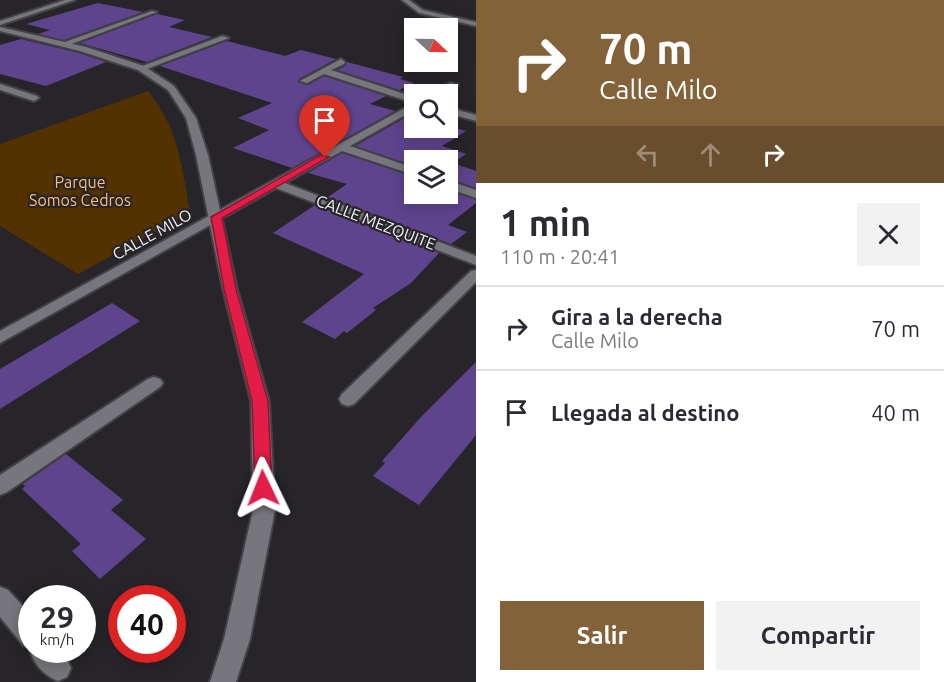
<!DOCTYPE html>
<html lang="es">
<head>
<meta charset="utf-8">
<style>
  body { margin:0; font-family:Ubuntu,sans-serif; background:#f2f2f3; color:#2b2b33; height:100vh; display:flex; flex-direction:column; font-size:22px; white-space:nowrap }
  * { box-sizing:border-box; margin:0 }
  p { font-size:20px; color:#7c7c81 }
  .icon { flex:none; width:33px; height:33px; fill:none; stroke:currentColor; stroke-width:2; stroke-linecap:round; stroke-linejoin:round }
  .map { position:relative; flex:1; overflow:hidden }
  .drawer { display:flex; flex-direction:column; background:#fff; width:468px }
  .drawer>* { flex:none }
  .top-card { background:#846239; color:#fff; overflow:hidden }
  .needle { width:39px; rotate:112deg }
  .buttons { position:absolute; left:404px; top:18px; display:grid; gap:12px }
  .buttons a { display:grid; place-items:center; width:54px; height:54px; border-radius:0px; background:#fff; box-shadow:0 3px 15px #0003; font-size:30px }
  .speed { position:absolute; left:18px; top:585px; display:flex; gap:12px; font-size:30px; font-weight:700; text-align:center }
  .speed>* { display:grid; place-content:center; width:78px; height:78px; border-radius:50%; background:#fff; box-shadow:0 3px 15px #0003; line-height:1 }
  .speed small { font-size:15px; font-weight:400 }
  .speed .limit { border:9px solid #d22; background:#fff; color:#111 }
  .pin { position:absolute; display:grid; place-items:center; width:51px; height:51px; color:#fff; margin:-62px -26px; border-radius:50% 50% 50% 0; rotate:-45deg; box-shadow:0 0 6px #0007 }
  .pin .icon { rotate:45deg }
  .me { position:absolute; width:66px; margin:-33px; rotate:358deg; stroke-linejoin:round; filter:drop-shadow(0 0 4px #0008) }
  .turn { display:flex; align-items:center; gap:21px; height:126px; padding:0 24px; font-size:27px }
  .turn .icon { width:78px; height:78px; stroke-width:2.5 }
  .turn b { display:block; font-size:42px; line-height:51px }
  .lanes { display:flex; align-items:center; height:57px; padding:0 24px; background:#0003; justify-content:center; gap:30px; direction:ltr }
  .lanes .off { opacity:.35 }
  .round { display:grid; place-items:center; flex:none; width:63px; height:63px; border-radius:0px; background:#f2f2f3 }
  .head { display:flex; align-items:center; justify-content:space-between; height:102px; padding:0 24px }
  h1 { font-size:36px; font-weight:700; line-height:45px }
  .button { display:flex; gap:12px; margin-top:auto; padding:12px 24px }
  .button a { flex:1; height:69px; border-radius:0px; background:#846239; color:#fff; font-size:24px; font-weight:700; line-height:69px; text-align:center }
  .button a+a { background:#f2f2f3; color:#2b2b33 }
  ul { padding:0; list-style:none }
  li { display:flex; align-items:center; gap:18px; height:84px; padding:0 24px; border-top:2px solid #e1e1e2 }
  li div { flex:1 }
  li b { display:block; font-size:22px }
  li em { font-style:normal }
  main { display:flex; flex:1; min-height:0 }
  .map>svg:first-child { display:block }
  .green { fill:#533200 }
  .building { fill:#5e448d }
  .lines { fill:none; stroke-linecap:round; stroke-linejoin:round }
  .minor-casing { stroke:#424145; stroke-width:4 }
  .tertiary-casing { stroke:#424145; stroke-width:4 }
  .minor { fill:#77767c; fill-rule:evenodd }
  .tertiary { fill:#77767c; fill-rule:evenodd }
  .route { fill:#e11d48; stroke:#92132f; stroke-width:1.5 }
  .labels { text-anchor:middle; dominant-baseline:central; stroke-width:4.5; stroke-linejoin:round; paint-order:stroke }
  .far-park-label { font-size:16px; fill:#fbbd71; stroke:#27252a }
  .far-street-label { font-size:16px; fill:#f4f4f7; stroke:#27252a }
</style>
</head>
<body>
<main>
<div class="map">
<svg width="476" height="682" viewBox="0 0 476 682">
  <rect width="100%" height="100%" fill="#27252a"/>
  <!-- green -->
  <path class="green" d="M148,91C179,129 182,167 190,213L78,274L0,226V144Z"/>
  <!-- building -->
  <g class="building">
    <polygon points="98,3 143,12 64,40 38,34 50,30 26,24"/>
    <polygon points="157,14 185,20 169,27 212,37 147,62 80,43"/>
    <polygon points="21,39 79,53 106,62 46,86 0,74 0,45"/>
    <polygon points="227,41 285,56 301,50 336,59 299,79 298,82 308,85 324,76 386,96 370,104 395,111 292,168 233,148 269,130 238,118 272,103 160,66"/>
    <polygon points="347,62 403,77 400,79 414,83 399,90 337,70 345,66"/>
    <polygon points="410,115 414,116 414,128 447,126 466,131 442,146 466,154 453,163 476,171 476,188 447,178 447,160 414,160 414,166 355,146"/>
    <polygon points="342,153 414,177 414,194 447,194 447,190 476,200 476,203 448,225 467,232 451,244 328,197 347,184 308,173"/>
    <polygon points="315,205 439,253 411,283 373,308 376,310 347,333 344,331 335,339 302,322 364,274 273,233"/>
    <polygon points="112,303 140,321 0,409 0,369"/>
    <polygon points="476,362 476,435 419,505 373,476 385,463 382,461 421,417"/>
    <polygon points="66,454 123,500 111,510 146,539 100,579 72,551 81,544 22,489 25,486 23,484"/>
  </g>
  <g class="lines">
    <defs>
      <g id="minor">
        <polygon points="65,0 75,0 0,25 0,21"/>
        <polygon points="402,0 409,0 423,10 476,22 476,26 419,13"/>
        <polygon points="152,11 157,12 66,46 59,44"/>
        <polygon points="222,36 229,38 144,70 137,68"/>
        <polygon points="341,59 345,62 344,64 331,70 414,97 414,103 324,74 307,83 300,81"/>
        <polygon points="450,83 458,85 441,94 430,94"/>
        <polygon points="0,84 37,96 39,98 34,101 0,90"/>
        <polygon points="414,103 414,110 350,146 414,168 414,175 342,151 285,183 476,256 476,265 276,188 0,343 0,331"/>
        <polygon points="447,107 476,115 476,121 447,113"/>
        <polygon points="447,180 476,190 476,198 447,188"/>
        <polygon points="476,270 476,282 354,404 348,406 342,404 339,399 342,394 471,271"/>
        <polygon points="154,377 160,379 163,383 160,387 7,492 0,495 0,475 148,379"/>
        <path d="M0,587L8,590L32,616V650H59L67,659L71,668L67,677L58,681C45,676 31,662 30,648L23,645L0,617Z"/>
      </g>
      <polygon id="tertiary" points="0,27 86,47 144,66 174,86 196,118 208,155 237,289 269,401 275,510 250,639 236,682 210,682 224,639 253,510 251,401 223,289 196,155 186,118 168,90 138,70 80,51 0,31"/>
    </defs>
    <!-- minor casing -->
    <use href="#minor" class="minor-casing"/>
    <!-- tertiary casing -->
    <use href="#tertiary" class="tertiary-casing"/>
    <!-- minor -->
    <use href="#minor" class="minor"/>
    <!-- tertiary -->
    <use href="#tertiary" class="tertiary"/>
  </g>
  <!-- route -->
  <polygon class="route" points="321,155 329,157 222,218 236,289 268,401 272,488 269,493 263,495 257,493 255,488 252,401 224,289 211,217"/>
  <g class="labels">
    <!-- far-park labels -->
    <g class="far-park-label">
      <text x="80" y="182">Parque<tspan x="80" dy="18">Somos Cedros</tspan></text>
    </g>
    <!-- far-street labels -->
    <g class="far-street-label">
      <text transform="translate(376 222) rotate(21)">CALLE MEZQUITE</text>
      <text transform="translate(152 234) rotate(-29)">CALLE MILO</text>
    </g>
  </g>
</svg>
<div class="buttons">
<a><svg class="needle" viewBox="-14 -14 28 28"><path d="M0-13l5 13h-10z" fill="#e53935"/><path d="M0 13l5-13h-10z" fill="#7c7c81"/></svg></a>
<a><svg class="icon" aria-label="search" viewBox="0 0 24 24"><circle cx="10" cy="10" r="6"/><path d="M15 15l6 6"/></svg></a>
<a><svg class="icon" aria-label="layers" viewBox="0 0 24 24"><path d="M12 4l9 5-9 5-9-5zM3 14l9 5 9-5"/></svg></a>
</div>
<div class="speed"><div>29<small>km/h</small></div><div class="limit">40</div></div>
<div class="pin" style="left:325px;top:157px;background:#d93025"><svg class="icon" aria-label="arrive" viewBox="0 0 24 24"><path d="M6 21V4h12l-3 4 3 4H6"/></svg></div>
<svg class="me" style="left:263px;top:488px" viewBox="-20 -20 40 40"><path d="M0-17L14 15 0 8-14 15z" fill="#e11d48" stroke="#fff" stroke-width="4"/></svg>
</div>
<section class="drawer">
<div class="top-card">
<div class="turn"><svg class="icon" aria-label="right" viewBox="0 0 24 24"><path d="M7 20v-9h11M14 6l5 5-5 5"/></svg><div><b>70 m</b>Calle Milo</div></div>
<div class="lanes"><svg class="icon off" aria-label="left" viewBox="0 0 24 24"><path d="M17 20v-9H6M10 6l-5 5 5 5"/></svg><svg class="icon off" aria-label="ahead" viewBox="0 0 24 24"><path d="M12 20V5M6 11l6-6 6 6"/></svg><svg class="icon" aria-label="right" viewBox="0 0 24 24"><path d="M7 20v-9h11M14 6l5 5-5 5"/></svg></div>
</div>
<div class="head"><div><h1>1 min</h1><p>110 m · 20:41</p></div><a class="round"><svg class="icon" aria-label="close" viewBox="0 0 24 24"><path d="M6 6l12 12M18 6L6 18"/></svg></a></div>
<ul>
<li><svg class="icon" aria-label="right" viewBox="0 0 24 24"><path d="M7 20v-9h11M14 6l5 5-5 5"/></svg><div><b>Gira a la derecha</b><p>Calle Milo</p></div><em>70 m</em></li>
<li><svg class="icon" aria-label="arrive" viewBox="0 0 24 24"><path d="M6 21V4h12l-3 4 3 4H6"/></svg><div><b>Llegada al destino</b></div><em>40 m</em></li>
</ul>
<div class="button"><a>Salir</a><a>Compartir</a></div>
</section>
</main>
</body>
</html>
